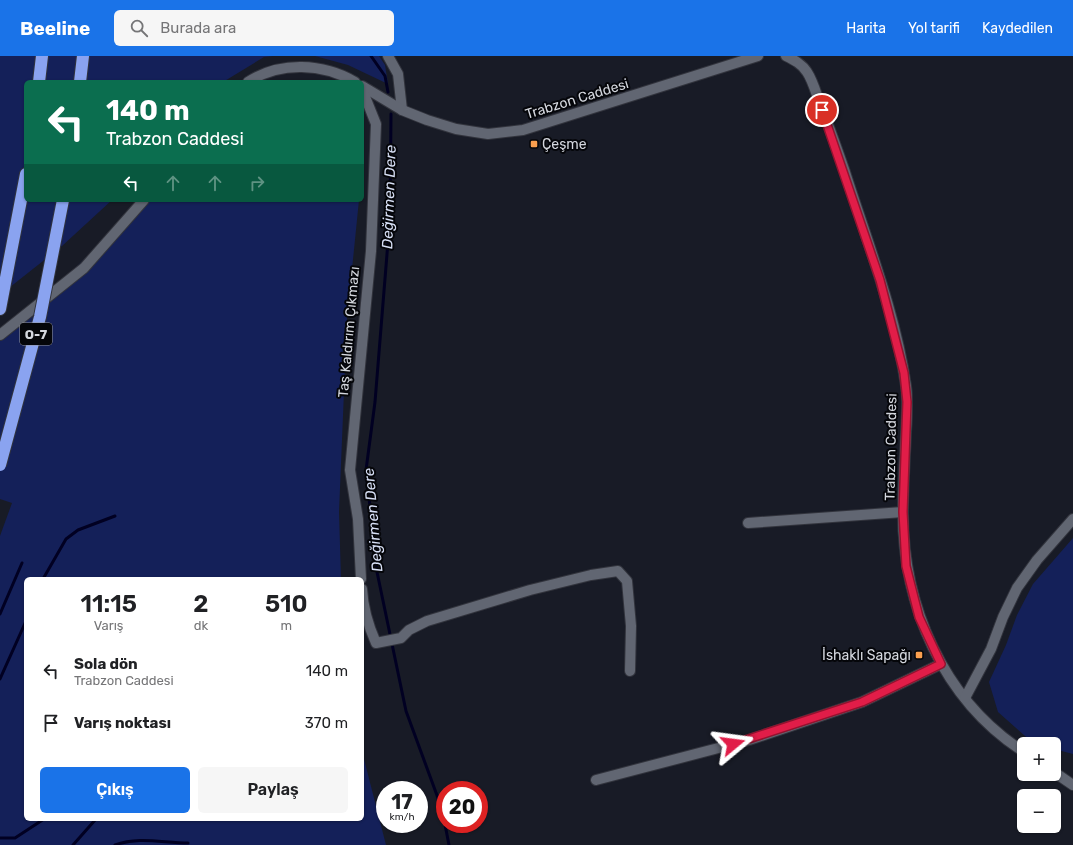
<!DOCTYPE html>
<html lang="tr">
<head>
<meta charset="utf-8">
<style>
  body { margin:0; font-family:Rubik,sans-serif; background:#f6f6f6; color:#202124; height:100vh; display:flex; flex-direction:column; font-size:15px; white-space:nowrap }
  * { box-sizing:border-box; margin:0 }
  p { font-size:13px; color:#757577 }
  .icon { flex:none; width:22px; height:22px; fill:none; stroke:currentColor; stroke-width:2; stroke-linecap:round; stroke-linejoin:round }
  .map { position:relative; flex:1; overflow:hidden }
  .panel { position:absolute; left:24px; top:521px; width:340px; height:244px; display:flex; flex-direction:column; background:#fff; border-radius:6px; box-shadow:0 1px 3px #0004 }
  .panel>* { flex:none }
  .banner { position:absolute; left:24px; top:24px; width:340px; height:122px; border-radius:6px; box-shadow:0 1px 3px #0004; background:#0b6e4f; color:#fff; overflow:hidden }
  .controls { position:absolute; left:1017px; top:681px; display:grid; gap:8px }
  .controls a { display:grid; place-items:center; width:44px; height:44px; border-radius:6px; background:#fff; box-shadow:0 1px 3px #0004; font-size:20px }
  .speed { position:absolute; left:376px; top:725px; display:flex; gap:8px; font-size:20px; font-weight:700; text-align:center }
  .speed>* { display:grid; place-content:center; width:52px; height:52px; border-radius:50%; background:#fff; box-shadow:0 1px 3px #0004; line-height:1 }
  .speed small { font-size:10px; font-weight:400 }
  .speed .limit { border:6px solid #d22; background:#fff; color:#111 }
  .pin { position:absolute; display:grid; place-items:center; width:34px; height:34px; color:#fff; margin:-17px; border:2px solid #fff; border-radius:50%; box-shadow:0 1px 4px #0007 }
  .me { position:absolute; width:44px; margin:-22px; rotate:74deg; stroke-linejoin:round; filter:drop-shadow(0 0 3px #0008) }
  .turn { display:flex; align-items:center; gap:14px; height:84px; padding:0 16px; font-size:18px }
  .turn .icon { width:52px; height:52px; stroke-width:2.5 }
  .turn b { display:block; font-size:28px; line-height:34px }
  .lanes { display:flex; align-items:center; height:38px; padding:0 16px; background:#0003; justify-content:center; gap:20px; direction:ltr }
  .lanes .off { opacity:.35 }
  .eta { display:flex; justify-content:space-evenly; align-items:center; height:68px; text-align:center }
  .eta b { font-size:24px; font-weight:600; line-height:28px }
  .cta { display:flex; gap:8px; margin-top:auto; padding:8px 16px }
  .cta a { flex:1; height:46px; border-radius:6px; background:#1a73e8; color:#fff; font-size:16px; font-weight:600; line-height:46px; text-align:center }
  .cta a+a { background:#f6f6f6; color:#202124 }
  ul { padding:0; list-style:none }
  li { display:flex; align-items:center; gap:12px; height:52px; padding:0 16px }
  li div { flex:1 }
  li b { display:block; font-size:15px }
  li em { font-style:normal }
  header { display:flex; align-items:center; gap:24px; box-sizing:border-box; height:56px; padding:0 20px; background:#1a73e8; color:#fff }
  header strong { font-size:19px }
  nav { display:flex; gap:22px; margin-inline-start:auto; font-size:14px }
  .search { width:280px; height:36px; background:#f6f6f6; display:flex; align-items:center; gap:10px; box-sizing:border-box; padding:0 14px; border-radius:6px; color:#757577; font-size:15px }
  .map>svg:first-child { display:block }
  .green { fill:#142059 }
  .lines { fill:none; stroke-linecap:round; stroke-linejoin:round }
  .stream { stroke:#010022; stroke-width:3 }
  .minor-casing { stroke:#32343d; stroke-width:12 }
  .highway-casing { stroke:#32343d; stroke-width:14 }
  .minor { stroke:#616672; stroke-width:10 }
  .highway { stroke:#8aa3f0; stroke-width:12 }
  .highway-bridge-casing { stroke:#32343d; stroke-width:14; stroke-linecap:butt }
  .highway-bridge { stroke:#8aa3f0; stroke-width:12 }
  .route-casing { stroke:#92132f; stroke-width:10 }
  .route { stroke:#e11d48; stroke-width:7 }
  .poi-dot { fill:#fa9f4f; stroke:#05060a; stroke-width:1.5 }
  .labels { text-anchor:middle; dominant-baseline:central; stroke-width:4; stroke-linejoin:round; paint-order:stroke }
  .shield { fill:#05060a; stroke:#96989e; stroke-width:1 }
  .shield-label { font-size:13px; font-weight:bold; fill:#d4d7de }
  .street-label { font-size:14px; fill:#d4d7de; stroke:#05060a }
  .poi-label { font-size:14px; fill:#d4d7de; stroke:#05060a; text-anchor:start }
  .water-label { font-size:15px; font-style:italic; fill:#d7dff5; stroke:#05060a }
</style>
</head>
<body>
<header>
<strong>Beeline</strong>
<div class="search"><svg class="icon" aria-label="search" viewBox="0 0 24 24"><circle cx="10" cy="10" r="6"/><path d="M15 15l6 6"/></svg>Burada ara</div>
<nav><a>Harita</a><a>Yol tarifi</a><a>Kaydedilen</a></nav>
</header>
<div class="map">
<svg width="1073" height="789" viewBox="0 0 1073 789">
  <rect width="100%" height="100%" fill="#181b26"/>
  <!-- green -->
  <g class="green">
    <polygon points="0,0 273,0 264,1 223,26 26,26 26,144 112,144 62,190 0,239"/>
    <polygon points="315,0 379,0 385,9 388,28 348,9"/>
    <polygon points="140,144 359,144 347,263 339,456 341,523 26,523 26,763 362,763 362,680 364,703 386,789 0,789 0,480 12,447 0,443 0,275 35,251 102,186"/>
    <polygon points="1073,482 1073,698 1054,693 1054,688 1034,688 998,656 989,626 1006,589 1017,559 1033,528"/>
  </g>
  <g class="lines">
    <!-- stream -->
    <g class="stream">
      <polyline points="371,0 385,20 388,36"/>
      <polyline points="391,58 390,161 375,346 366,414 377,516 406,655 442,753 449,789"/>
      <polyline points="43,523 66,483 78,474 115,460"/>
      <polyline points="0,558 22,507"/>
      <polyline points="0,623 26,565"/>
      <polyline points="0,782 15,782 44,763"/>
      <polyline points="73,789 96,763"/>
      <path d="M115,789C139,780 163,787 188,787"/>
    </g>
    <defs>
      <g id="minor">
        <polyline points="388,0 398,18 402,54"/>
        <path d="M786,0C794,4 802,8 807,16C813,25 816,37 820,48C829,70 837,93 845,116C867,185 896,259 906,330C908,345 907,361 906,376C905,403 903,430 903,457C903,550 943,644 1024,696"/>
        <path d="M248,26C280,5 323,7 355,26"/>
        <polyline points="362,30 402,54 427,64 456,73 488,78 523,74 758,0"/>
        <polyline points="0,279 84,212 144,144"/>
        <polyline points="748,467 903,456"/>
        <polyline points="361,523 358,463 350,414 371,195 376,68 362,33"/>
        <path d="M362,533C363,552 368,569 376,587L401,582L409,574L427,565L530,534L591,519L618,515L627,525L631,570L630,615"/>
        <polyline points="965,642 991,593 1003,561 1017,532 1037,504 1073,463"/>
        <polyline points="1054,716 1073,729"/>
        <polyline points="596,724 749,684 862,646 941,608"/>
      </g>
      <g id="highway">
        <polyline points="39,26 42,0"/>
        <polyline points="80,26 83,0"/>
        <polyline points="0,253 26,118"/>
      </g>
    </defs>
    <!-- minor casing -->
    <use href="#minor" class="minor-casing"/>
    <!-- highway casing -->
    <use href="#highway" class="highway-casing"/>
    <!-- minor -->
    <use href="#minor" class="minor"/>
    <!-- highway -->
    <use href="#highway" class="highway"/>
    <defs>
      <polyline id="highway-bridge" points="0,409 40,261 63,144"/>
    </defs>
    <!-- highway-bridge casing -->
    <use href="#highway-bridge" class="highway-bridge-casing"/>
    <!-- highway-bridge -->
    <use href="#highway-bridge" class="highway-bridge"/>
  </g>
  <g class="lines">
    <defs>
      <polyline id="route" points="733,688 862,646 941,608 919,561 906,510 903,456 907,346 904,317 880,224 822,54"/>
    </defs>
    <!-- route casing -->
    <use href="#route" class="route-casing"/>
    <!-- route -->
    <use href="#route" class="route"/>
  </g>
  <!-- markers -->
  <g class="poi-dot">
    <rect x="530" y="84" width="8" height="8" rx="2"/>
    <rect x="915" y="595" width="8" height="8" rx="2"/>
  </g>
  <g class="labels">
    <!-- shield labels -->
    <rect class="shield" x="20" y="267" width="32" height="22" rx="3"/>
    <g class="shield-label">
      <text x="36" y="278">O-7</text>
    </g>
    <!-- street labels -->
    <g class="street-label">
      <text transform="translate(577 43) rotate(-17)">Trabzon Caddesi</text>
      <text transform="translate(349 276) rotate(-85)">Taş Kaldırım Çıkmazı</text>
      <text transform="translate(891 391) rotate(-89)">Trabzon Caddesi</text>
    </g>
    <!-- poi labels -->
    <g class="poi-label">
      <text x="542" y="88">Çeşme</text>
      <text x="911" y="599" text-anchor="end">İshaklı Sapağı</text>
    </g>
    <!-- water labels -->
    <g class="water-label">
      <text transform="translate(389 141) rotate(-88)">Değirmen Dere</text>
      <text transform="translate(373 464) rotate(-95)">Değirmen Dere</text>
    </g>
  </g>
</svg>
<div class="controls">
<a>+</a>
<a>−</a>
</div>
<div class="speed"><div>17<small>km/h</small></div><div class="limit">20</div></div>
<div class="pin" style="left:822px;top:54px;background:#d93025"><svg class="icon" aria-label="arrive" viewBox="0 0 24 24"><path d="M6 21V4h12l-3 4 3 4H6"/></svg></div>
<svg class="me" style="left:733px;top:688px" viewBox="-20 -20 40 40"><path d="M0-17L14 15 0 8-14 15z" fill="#e11d48" stroke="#fff" stroke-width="4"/></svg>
<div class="banner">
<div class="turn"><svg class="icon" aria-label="left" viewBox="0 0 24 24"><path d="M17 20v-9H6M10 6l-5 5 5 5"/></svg><div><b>140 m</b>Trabzon Caddesi</div></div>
<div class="lanes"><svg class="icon" aria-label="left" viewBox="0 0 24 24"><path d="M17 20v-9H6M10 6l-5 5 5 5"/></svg><svg class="icon off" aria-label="ahead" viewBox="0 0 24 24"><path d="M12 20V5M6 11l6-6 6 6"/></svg><svg class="icon off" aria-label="ahead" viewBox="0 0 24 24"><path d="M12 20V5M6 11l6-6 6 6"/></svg><svg class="icon off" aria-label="right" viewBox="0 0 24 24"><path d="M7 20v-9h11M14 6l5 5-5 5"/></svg></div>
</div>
<section class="panel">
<div class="eta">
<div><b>11:15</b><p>Varış</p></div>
<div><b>2</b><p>dk</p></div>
<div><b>510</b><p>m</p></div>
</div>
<ul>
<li><svg class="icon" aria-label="left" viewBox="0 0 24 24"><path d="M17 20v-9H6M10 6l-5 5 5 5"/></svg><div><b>Sola dön</b><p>Trabzon Caddesi</p></div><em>140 m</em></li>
<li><svg class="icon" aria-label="arrive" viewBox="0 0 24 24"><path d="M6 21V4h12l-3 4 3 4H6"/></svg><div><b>Varış noktası</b></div><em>370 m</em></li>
</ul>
<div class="cta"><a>Çıkış</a><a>Paylaş</a></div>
</section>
</div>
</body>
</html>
